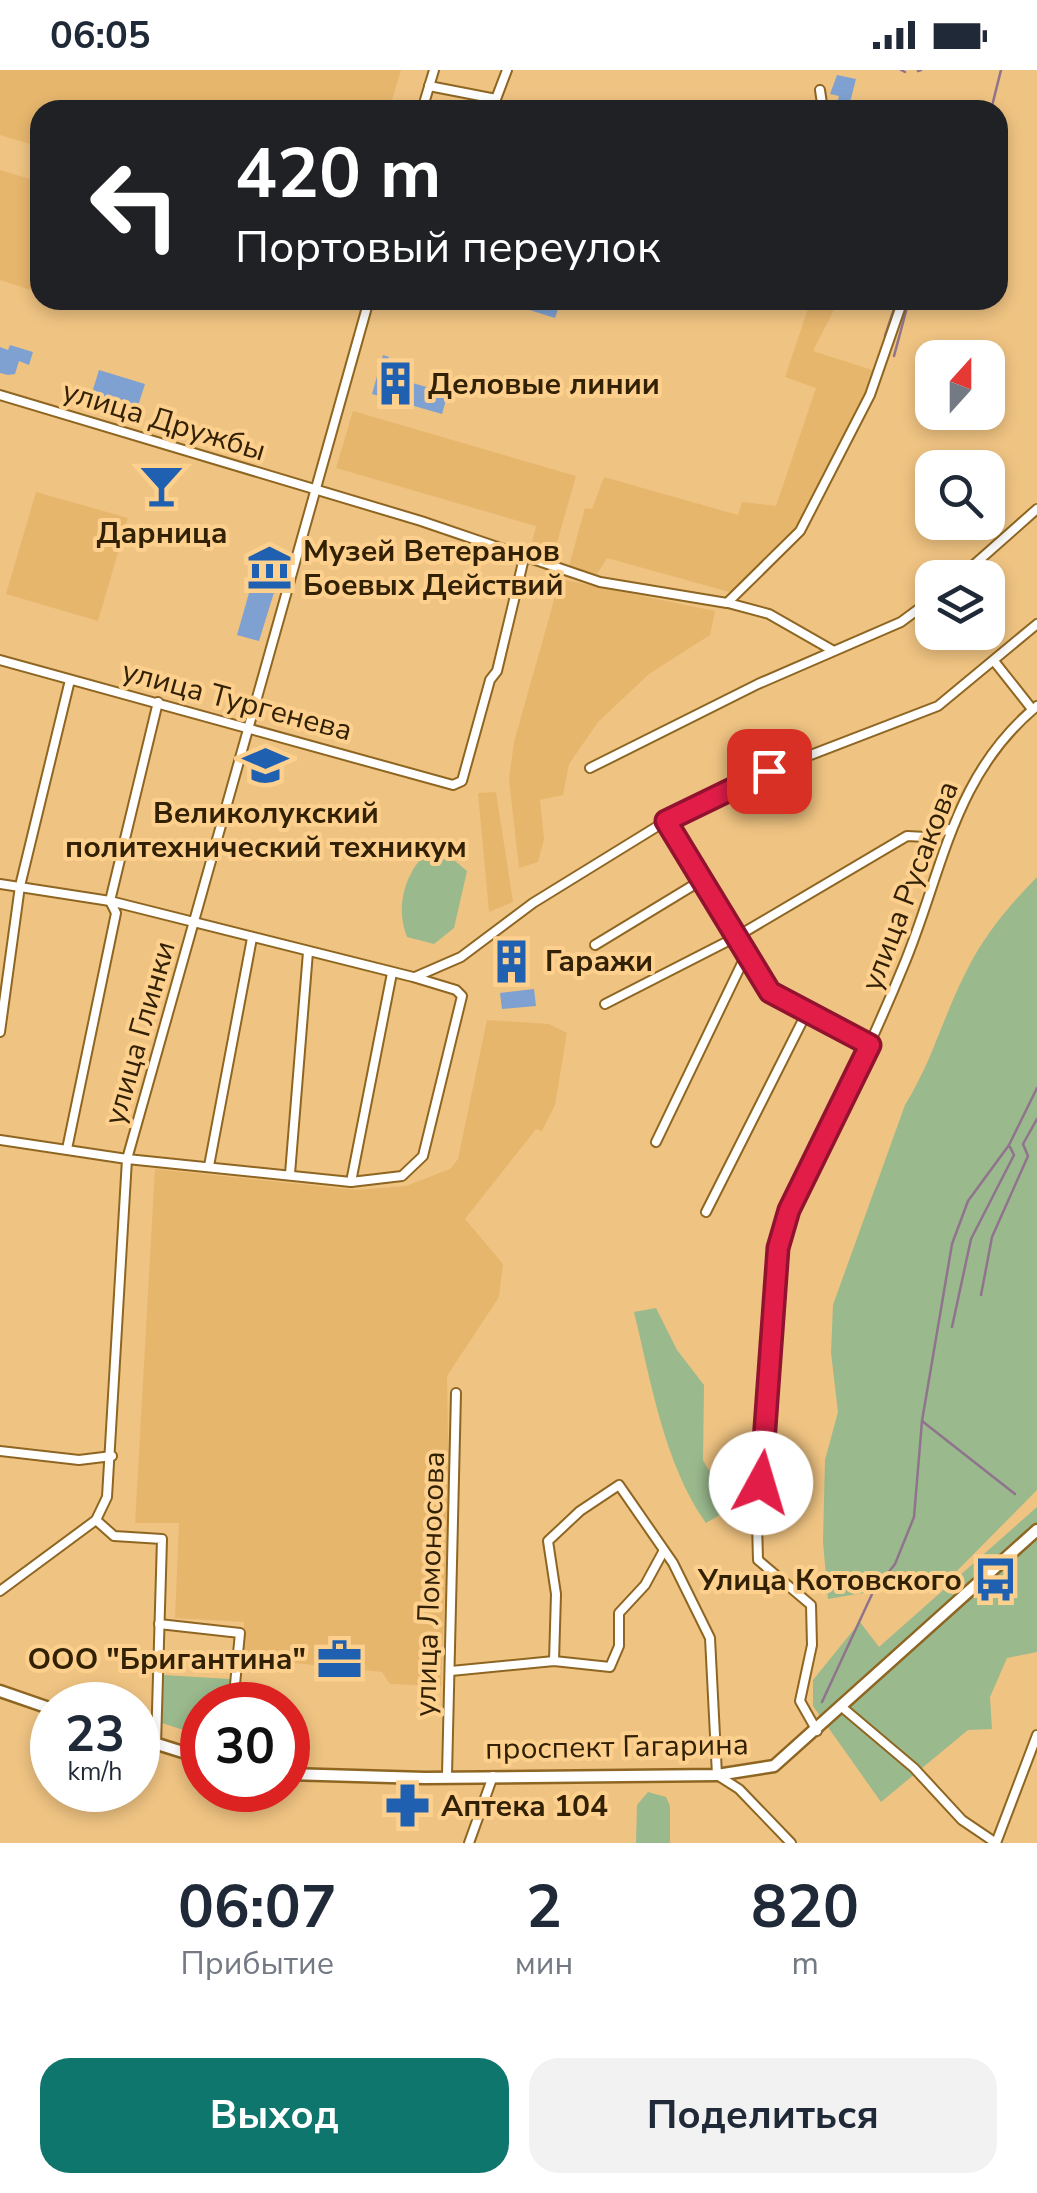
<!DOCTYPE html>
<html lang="ru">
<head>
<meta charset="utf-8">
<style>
  body { margin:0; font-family:"Nunito Sans",sans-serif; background:#f2f2f3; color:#1f2937; height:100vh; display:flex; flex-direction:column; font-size:38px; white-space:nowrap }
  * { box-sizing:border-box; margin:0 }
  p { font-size:32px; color:#747a83 }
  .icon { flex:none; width:55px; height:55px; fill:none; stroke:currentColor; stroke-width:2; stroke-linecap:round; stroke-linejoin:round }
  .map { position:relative; height:1773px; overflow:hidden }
  .sheet { display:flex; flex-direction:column; background:#fff; flex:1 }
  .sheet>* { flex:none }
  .banner { position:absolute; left:30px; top:30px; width:978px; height:210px; border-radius:30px; box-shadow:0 5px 15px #0003; background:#202124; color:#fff; overflow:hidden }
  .needle { width:65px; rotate:21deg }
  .fabs { position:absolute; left:915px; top:270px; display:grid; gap:20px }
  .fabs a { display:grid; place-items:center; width:90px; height:90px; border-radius:20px; background:#fff; box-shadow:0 5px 15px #0003; font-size:50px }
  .speed { position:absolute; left:30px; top:1612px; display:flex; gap:20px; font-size:50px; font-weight:700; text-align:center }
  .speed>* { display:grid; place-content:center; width:130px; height:130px; border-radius:50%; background:#fff; box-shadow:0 5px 15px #0003; line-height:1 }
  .speed small { font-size:25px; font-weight:400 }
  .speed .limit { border:15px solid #d22; background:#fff; color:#111 }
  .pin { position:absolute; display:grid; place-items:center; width:85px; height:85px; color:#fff; margin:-42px; border-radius:20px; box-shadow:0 5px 15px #0006 }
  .me { position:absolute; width:110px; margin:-55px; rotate:6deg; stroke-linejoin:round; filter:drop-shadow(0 0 8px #0008) }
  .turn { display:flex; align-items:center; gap:35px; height:210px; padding:0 40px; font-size:45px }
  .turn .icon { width:130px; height:130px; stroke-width:2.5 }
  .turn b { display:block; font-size:70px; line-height:85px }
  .eta { display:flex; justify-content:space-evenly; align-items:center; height:170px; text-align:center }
  .eta b { font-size:60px; font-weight:700; line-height:70px }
  .button { display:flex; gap:20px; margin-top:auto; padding:20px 40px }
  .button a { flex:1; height:115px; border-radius:30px; background:#0f766e; color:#fff; font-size:40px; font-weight:700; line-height:115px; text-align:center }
  .button a+a { background:#f2f2f3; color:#1f2937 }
  .status { display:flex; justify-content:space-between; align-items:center; height:70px; padding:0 50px; background:#fff; direction:ltr }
  .status svg { height:28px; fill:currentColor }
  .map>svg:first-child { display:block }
  .built { fill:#e7b66d }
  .green { fill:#9ab98d }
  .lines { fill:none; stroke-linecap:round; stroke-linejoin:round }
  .stream { stroke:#90738d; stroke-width:2.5 }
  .building { fill:#7fa1d1 }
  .minor-casing { stroke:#8e6622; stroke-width:12 }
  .major-casing { stroke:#8e6622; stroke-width:15 }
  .minor { stroke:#fff; stroke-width:8 }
  .major { stroke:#fff; stroke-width:10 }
  .route-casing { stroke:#92132f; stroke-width:25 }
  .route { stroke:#e11d48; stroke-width:18 }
  .labels { text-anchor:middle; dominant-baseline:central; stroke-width:8; stroke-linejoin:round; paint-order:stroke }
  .poi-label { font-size:30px; font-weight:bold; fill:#322105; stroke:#fdd08e; text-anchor:start }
  .street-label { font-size:30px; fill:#322105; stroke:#fdd08e }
</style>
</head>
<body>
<div class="status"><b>06:05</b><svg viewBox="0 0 49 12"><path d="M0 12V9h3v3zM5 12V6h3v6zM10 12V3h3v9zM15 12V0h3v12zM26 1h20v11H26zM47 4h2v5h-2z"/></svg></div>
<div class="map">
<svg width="1037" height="1773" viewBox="0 0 1037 1773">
  <rect width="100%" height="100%" fill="#efc382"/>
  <!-- built -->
  <g class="built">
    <polygon points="0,0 401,0 389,40 40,40 40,77 0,65"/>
    <polygon points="0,100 40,112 40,223 0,210"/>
    <polygon points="811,230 839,230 813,281 875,301 842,377 800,453 733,523 607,488 597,504 569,496 585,438 592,439 604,407 738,445 742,432 776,436 816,318 785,307"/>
    <polygon points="353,341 576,406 553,487 530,480 536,456 336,398"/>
    <polygon points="36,422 128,448 98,551 6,524"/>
    <polygon points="560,509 715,541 710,565 649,604 598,652 569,694 563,725 540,730 544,769 538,792 519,798 509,709 514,672"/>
    <polygon points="496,722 513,832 489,842 478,723"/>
    <polygon points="487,950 549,954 567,963 555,1035 542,1061 536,1059 465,1149 503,1194 499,1227 447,1306 449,1424 441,1616 390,1614 382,1602 243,1588 244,1552 175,1548 179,1453 135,1453 155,1099 356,1120 406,1116 450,1099 458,1089"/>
  </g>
  <!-- green -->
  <g class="green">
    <path d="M423,786L455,791L467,801L454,858L434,874L407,867C396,839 403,809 423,786Z"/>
    <path d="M1037,807V1420L950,1508L828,1529L823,1472L825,1390L838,1342L831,1283L833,1235L905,1035C932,992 944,944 967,900C985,864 1009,836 1037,807Z"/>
    <path d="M656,1238L677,1280L704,1315L703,1390L730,1439L706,1453C664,1394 651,1311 634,1242Z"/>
    <polygon points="1037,1437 1037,1582 1007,1588 990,1627 992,1659 968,1660 881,1732 813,1636 813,1610 860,1552 879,1577"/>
    <polygon points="163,1605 230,1609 228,1635 202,1635 202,1666 162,1653"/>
    <polygon points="648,1722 666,1727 670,1736 670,1773 636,1773 637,1735"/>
  </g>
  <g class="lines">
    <!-- stream -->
    <g class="stream">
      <polyline points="901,0 905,2"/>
      <polyline points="918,1 921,0"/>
      <polyline points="991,40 1001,0"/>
      <polyline points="769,236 770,230"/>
      <polyline points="885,266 897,230"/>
      <polyline points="894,286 909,230"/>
      <polyline points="981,1225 992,1167 1028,1086 1023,1074 1037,1049"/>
      <polyline points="952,1257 971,1169 1014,1085 1010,1077"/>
      <polyline points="922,1351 1015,1424"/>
      <polyline points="822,1632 873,1522 895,1494 914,1447 922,1351 952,1174 968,1131 1009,1075 1037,1018"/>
    </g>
  </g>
  <!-- building -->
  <g class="building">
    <polygon points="837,5 856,9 848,40 835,40 839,26 830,24"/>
    <polygon points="498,230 561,230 555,248"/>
    <polygon points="10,275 33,282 29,295 19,291 15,304 8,305 0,303 0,277 8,280"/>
    <polygon points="383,285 389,287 384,305 448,323 442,344 372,324"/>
    <polygon points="99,300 145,314 137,339 91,326"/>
    <polygon points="253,509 276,516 259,571 237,565"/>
    <polygon points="514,869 524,910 510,913 500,872"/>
    <polygon points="534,919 536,936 502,939 500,923"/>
  </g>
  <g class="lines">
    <defs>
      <g id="minor">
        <polyline points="429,16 496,29 507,0"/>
        <polyline points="820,20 823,40"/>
        <polyline points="422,40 434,0"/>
        <polyline points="0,325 421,451 600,512 727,533 800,461 870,325 903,230"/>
        <polyline points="959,508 1037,439"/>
        <polyline points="728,533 769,544 832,580"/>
        <polyline points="0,590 453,715 462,711 490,610 497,601 525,484"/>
        <polyline points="994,591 1032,639"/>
        <polyline points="590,698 758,614 901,552 932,529"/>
        <polyline points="666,751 770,922 870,975"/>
        <polyline points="0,814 110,831 413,907 456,920 462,926 423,1086 402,1106 351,1112 127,1089 0,1070"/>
        <polyline points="595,875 702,810"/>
        <polyline points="415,907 461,887 533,833 666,751 769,701 938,636 1037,554"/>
        <polyline points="605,934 736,867 907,766 926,767 949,759"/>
        <polyline points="0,962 20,816 70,610"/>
        <polyline points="656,1072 745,887"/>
        <polyline points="67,1079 116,843 110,831 158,632"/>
        <polyline points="209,1096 252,868"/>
        <polyline points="290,1104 308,882"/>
        <polyline points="351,1112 392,903"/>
        <polyline points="706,1142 807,942"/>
        <polyline points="0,1381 79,1390 112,1386"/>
        <polyline points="96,1450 114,1466 162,1469 156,1675"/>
        <polyline points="0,1521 96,1450 107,1427 127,1089 369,230"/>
        <polyline points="159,1554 240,1563 233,1635"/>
        <polyline points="554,1591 556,1524 548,1471 580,1441 619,1415 673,1493 710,1568 717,1705 739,1719 791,1773"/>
        <polyline points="451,1601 554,1591 610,1597 619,1576 619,1543 645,1515 663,1482"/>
        <polyline points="843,1638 914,1698 962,1750 996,1773"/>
        <path d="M817,1661L800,1631L812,1575L811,1535L758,1490L757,1452L778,1178L789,1140C829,1060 869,980 903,897C943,802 952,706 1037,636"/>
        <polyline points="447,1705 456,1323"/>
        <polyline points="469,1773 493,1706"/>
        <polyline points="996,1773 1037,1665"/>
      </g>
      <g id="major">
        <polyline points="0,1621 52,1639"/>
        <polyline points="138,1668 202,1688"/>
        <polyline points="288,1704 425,1708 717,1705 774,1696 1037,1460"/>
      </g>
    </defs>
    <!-- minor casing -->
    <use href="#minor" class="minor-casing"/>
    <!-- major casing -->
    <use href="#major" class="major-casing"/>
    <!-- minor -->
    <use href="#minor" class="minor"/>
    <!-- major -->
    <use href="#major" class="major"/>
  </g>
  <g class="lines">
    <defs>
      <polyline id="route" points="761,1413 778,1178 789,1140 870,975 770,922 666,751 769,701"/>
    </defs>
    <!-- route casing -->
    <use href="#route" class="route-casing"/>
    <!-- route -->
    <use href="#route" class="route"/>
  </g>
  <!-- icons -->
  <defs>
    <symbol id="building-bare" viewBox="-9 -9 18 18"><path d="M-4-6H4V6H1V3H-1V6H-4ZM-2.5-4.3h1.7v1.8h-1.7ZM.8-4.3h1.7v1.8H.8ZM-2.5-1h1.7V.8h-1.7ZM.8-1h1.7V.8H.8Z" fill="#2060b1" stroke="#fdd08e" stroke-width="2.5" paint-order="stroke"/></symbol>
    <symbol id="bar-bare" viewBox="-9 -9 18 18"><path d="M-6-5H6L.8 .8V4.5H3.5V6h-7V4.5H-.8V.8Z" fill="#2060b1" stroke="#fdd08e" stroke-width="2.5" paint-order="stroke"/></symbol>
    <symbol id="museum-bare" viewBox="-9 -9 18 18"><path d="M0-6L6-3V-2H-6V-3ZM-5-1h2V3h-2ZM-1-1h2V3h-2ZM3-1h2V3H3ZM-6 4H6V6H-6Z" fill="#2060b1" stroke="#fdd08e" stroke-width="2.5" paint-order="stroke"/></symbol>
    <symbol id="university-bare" viewBox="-9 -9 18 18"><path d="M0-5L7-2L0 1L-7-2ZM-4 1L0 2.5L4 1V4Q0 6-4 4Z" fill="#2060b1" stroke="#fdd08e" stroke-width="2.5" paint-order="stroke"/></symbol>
    <symbol id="bus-bare" viewBox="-9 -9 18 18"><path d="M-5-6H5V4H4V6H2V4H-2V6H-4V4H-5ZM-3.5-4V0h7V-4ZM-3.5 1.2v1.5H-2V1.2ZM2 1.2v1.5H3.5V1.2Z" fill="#2060b1" stroke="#fdd08e" stroke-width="2.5" paint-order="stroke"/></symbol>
    <symbol id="office-bare" viewBox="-9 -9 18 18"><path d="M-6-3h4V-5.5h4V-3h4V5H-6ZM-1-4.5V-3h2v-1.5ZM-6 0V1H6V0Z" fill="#2060b1" stroke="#fdd08e" stroke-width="2.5" paint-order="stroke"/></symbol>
    <symbol id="pharmacy-bare" viewBox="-9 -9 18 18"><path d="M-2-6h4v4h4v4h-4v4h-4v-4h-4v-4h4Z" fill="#2060b1" stroke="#fdd08e" stroke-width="2.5" paint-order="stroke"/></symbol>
  </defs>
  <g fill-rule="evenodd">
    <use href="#building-bare" x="364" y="282" width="63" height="63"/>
    <use href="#bar-bare" x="130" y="384" width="63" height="63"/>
    <use href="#museum-bare" x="238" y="466" width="63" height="63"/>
    <use href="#university-bare" x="234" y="664" width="63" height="63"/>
    <use href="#building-bare" x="480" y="860" width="63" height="63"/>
    <use href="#bus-bare" x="964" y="1478" width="63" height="63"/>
    <use href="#office-bare" x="308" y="1558" width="63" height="63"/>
    <use href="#pharmacy-bare" x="376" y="1704" width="63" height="63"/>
  </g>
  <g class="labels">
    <!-- poi labels -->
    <g class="poi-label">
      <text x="428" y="314">Деловые линии</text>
      <text x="162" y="463" text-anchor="middle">Дарница</text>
      <text x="303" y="481">Музей Ветеранов<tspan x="303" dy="34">Боевых Действий</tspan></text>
      <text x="266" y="743" text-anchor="middle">Великолукский<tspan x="266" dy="34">политехнический техникум</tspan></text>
      <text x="545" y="891">Гаражи</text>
      <text x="962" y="1510" text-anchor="end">Улица Котовского</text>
      <text x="306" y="1589" text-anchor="end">ООО "Бригантина"</text>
      <text x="441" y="1736">Аптека 104</text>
    </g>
    <!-- street labels -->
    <g class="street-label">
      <text transform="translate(164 351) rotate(17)">улица Дружбы</text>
      <text transform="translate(237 631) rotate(15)">улица Тургенева</text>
      <text transform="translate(910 816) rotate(-69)">улица Русакова</text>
      <text transform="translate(140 963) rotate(-74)">улица Глинки</text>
      <text transform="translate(430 1514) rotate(-88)">улица Ломоносова</text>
      <text transform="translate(617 1677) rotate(-1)">проспект Гагарина</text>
    </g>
  </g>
</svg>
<div class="fabs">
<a><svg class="needle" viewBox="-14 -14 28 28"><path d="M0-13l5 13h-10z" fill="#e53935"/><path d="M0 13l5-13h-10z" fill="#747a83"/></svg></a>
<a><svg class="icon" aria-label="search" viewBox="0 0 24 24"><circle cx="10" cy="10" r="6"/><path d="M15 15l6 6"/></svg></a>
<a><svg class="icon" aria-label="layers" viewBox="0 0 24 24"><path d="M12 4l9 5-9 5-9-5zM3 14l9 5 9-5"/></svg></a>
</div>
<div class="speed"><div>23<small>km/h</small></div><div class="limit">30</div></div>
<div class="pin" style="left:769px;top:701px;background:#d93025"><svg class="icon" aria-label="arrive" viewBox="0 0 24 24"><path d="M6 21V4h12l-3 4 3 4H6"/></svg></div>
<svg class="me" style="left:761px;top:1413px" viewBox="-20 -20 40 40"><circle r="19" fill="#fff"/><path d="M0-13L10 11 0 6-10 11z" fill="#e11d48"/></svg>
<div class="banner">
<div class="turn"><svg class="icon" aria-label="left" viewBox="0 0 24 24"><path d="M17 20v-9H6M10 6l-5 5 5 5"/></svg><div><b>420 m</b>Портовый переулок</div></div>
</div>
</div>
<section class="sheet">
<div class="eta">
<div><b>06:07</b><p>Прибытие</p></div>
<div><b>2</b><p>мин</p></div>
<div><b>820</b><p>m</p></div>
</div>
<div class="button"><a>Выход</a><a>Поделиться</a></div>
</section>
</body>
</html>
